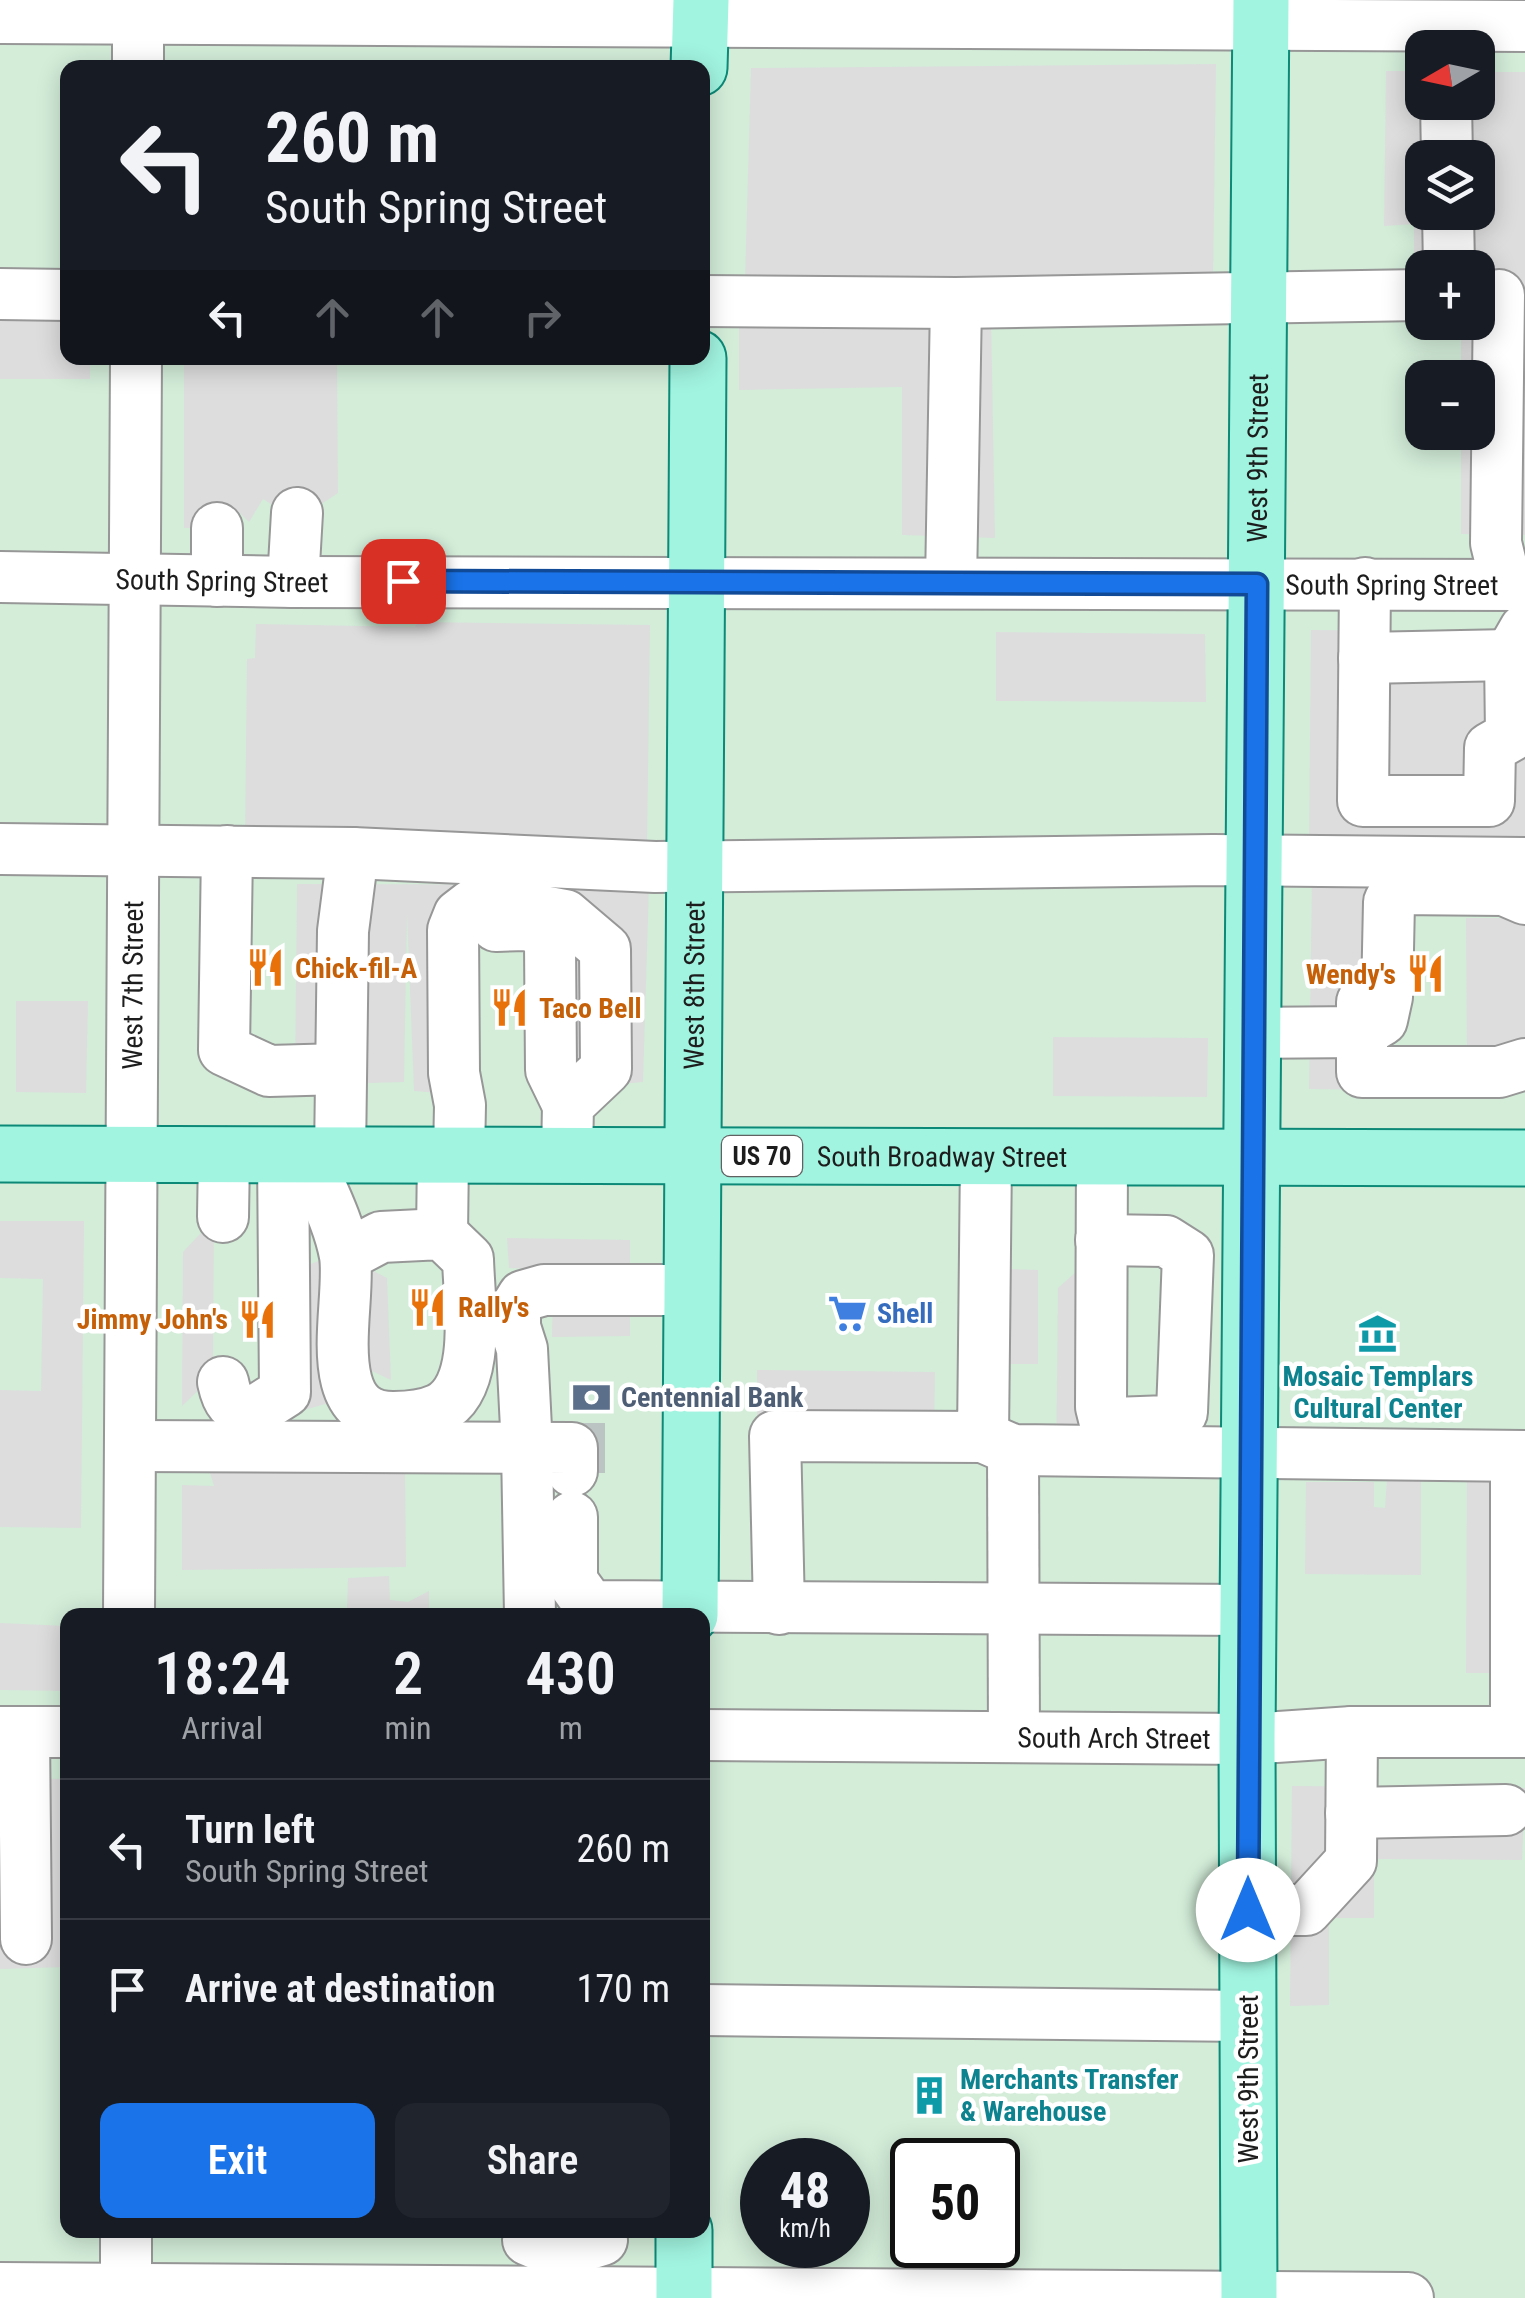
<!DOCTYPE html>
<html lang="en">
<head>
<meta charset="utf-8">
<style>
  body { margin:0; font-family:"Roboto Condensed",sans-serif; background:#20242c; color:#f1f3f6; height:100vh; display:flex; flex-direction:column; font-size:38px; white-space:nowrap }
  * { box-sizing:border-box; margin:0 }
  p { font-size:32px; color:#9ea1a6 }
  .icon { flex:none; width:55px; height:55px; fill:none; stroke:currentColor; stroke-width:2; stroke-linecap:round; stroke-linejoin:round }
  .map { position:relative; flex:1; overflow:hidden }
  .details { position:absolute; left:60px; top:1608px; width:650px; height:630px; display:flex; flex-direction:column; background:#171b24; border-radius:20px; box-shadow:0 5px 25px #0003 }
  .details>* { flex:none }
  .banner { position:absolute; left:60px; top:60px; width:650px; height:305px; border-radius:20px; box-shadow:0 5px 25px #0003; background:#171b24; color:#f1f3f6; overflow:hidden }
  .needle { width:65px; rotate:261deg }
  .fabs { position:absolute; left:1405px; top:30px; display:grid; gap:20px }
  .fabs a { display:grid; place-items:center; width:90px; height:90px; border-radius:20px; background:#171b24; box-shadow:0 5px 25px #0003; font-size:50px }
  .speed { position:absolute; left:740px; top:2138px; display:flex; gap:20px; font-size:50px; font-weight:700; text-align:center }
  .speed>* { display:grid; place-content:center; width:130px; height:130px; border-radius:50%; background:#171b24; box-shadow:0 5px 25px #0003; line-height:1 }
  .speed small { font-size:25px; font-weight:400 }
  .speed .limit { border:5px solid #111; border-radius:15px; background:#fff; color:#111 }
  .pin { position:absolute; display:grid; place-items:center; width:85px; height:85px; color:#fff; margin:-42px; border-radius:20px; box-shadow:0 5px 15px #0006 }
  .me { position:absolute; width:110px; margin:-55px; rotate:0deg; stroke-linejoin:round; filter:drop-shadow(0 0 8px #0008) }
  .turn { display:flex; align-items:center; gap:35px; height:210px; padding:0 40px; font-size:45px }
  .turn .icon { width:130px; height:130px; stroke-width:2.5 }
  .turn b { display:block; font-size:70px; line-height:85px }
  .lanes { display:flex; align-items:center; height:95px; padding:0 40px; background:#0003; justify-content:center; gap:50px; direction:ltr }
  .lanes .off { opacity:.35 }
  .eta { display:flex; justify-content:space-evenly; align-items:center; height:170px; text-align:center }
  .eta b { font-size:60px; font-weight:600; line-height:70px }
  .button { display:flex; gap:20px; margin-top:auto; padding:20px 40px }
  .button a { flex:1; height:115px; border-radius:20px; background:#1a73e8; color:#fff; font-size:40px; font-weight:600; line-height:115px; text-align:center }
  .button a+a { background:#20242c; color:#f1f3f6 }
  ul { padding:0; list-style:none }
  li { display:flex; align-items:center; gap:30px; height:140px; padding:0 40px; border-top:2px solid #363941 }
  li div { flex:1 }
  li b { display:block; font-size:38px }
  li em { font-style:normal }
  .map>svg:first-child { display:block }
  .commercial { fill:#d3edd9; fill-rule:evenodd }
  .parking { fill:#ddd; fill-rule:evenodd }
  .lines { fill:none; stroke-linecap:round; stroke-linejoin:round }
  .minor-tunnel { stroke:#bbc3c3; stroke-width:50; stroke-dasharray:50 25; stroke-linecap:butt }
  .minor-casing { stroke:#979797; stroke-width:54 }
  .major-casing { stroke:#0c8977; stroke-width:59 }
  .minor { stroke:#fff; stroke-width:50 }
  .major { stroke:#a1f4e0; stroke-width:55 }
  .route-casing { stroke:#114b97; stroke-width:25 }
  .route { stroke:#1a73e8; stroke-width:18 }
  .labels { text-anchor:middle; dominant-baseline:central; stroke-width:9; stroke-linejoin:round; paint-order:stroke }
  .shield { fill:#fff; stroke:#616161; stroke-width:2.5 }
  .shield-label { font-size:25px; font-weight:bold; fill:#1d1d1d }
  .street-label { font-size:28px; fill:#1d1d1d; stroke:#fff }
  .food-label { font-size:28px; font-weight:bold; fill:#c56008; stroke:#fff; text-anchor:start }
  .shop-label { font-size:28px; font-weight:bold; fill:#366cbe; stroke:#fff; text-anchor:start }
  .culture-label { font-size:28px; font-weight:bold; fill:#0d838f; stroke:#fff }
  .service-label { font-size:28px; font-weight:bold; fill:#4e5e75; stroke:#fff; text-anchor:start }
</style>
</head>
<body>
<div class="map">
<svg width="1525" height="2298" viewBox="0 0 1525 2298">
  <rect width="100%" height="100%" fill="#e3edec"/>
  <!-- commercial -->
  <path class="commercial" d="M0,0H1525V2298H0ZM1422,48H1478V102H1422ZM68,68H702V358H68ZM1422,158H1478V212H1422ZM1422,268H1478V322H1422ZM1422,378H1478V432H1422ZM68,1615H702V2230H68ZM762,2160H848V2245H762ZM912,2160H998V2245H912Z"/>
  <!-- parking -->
  <g class="parking">
    <polygon points="180,61 656,64 656,68 179,68"/>
    <polygon points="1216,64 1213,283 745,281 751,68"/>
    <path d="M1386,71H1422V102H1478V72H1525V535L1461,534V433L1478,432V378L1461,377V323L1478,322V268L1425,267V254L1414,253V224L1384,226ZM1422,158H1478V212H1422Z"/>
    <polygon points="0,297 67,299 68,358 90,358 90,379 0,379"/>
    <polygon points="991,315 995,538 902,535 902,387 739,390 739,316"/>
    <polygon points="184,358 337,358 338,493 308,513 285,513 263,499 249,522 238,511 232,511 217,528 184,528"/>
    <polygon points="418,622 650,625 647,845 245,840 247,659 255,658 256,624 415,627"/>
    <polygon points="1311,630 1525,632 1525,847 1309,845"/>
    <polygon points="996,632 1205,634 1206,702 996,701"/>
    <polygon points="1312,879 1394,882 1393,1057 1467,1061 1466,918 1509,918 1525,885 1525,1092 1309,1089"/>
    <polygon points="297,884 649,885 643,1082 537,1091 563,935 486,909 461,975 479,987 479,1096 414,1091 407,913 404,1082 295,1085"/>
    <polygon points="16,1001 88,1001 86,1093 16,1092"/>
    <polygon points="1053,1037 1208,1038 1207,1097 1053,1096"/>
    <polygon points="214,1219 213,1376 182,1406 183,1252"/>
    <polygon points="0,1221 84,1221 81,1528 0,1527 0,1390 41,1391 43,1279 0,1278"/>
    <polygon points="507,1238 630,1240 630,1336 552,1337 553,1270 509,1268"/>
    <polygon points="332,1256 336,1401 304,1410 299,1399 300,1268"/>
    <polygon points="358,1263 387,1278 391,1380 359,1365"/>
    <polygon points="1084,1265 1100,1468 1056,1468 1058,1288"/>
    <polygon points="1009,1269 1038,1270 1038,1364 1008,1364"/>
    <polygon points="757,1370 935,1372 934,1434 757,1432"/>
    <polygon points="405,1462 406,1567 182,1570 182,1485 214,1486 208,1466"/>
    <polygon points="1467,1468 1525,1468 1525,1673 1466,1673"/>
    <polygon points="1387,1479 1421,1480 1421,1575 1305,1574 1306,1482 1374,1482 1374,1507 1385,1508"/>
    <polygon points="389,1576 390,1600 408,1602 429,1591 429,1615 319,1615 319,1611 347,1610 348,1578"/>
    <polygon points="0,1623 67,1626 67,1691 0,1690"/>
    <polygon points="0,1778 67,1779 67,1967 0,1969"/>
    <polygon points="1292,1786 1525,1788 1522,1860 1374,1859 1374,1918 1329,1918 1329,2005 1290,2006"/>
  </g>
  <g class="lines">
    <!-- minor-tunnel -->
    <polyline class="minor-tunnel" points="572,1448 605,1448"/>
    <defs>
      <g id="minor">
        <polyline points="0,18 1525,26"/>
        <polyline points="138,68 138,0"/>
        <polyline points="1446,102 1447,158"/>
        <polyline points="1448,212 1449,268"/>
        <polyline points="0,294 68,295"/>
        <polyline points="1499,295 1496,543 1506,584"/>
        <polyline points="702,301 956,303 1422,295"/>
        <path id="s1" d="M0,577L293,582L1525,585"/>
        <polyline points="217,581 217,528"/>
        <polyline points="293,582 297,513"/>
        <polyline points="951,583 956,303"/>
        <polyline points="1365,583 1363,801 1489,801 1490,748 1511,736 1510,655 1525,629"/>
        <polyline points="1364,658 1510,655"/>
        <polyline points="0,849 353,853 655,867 1213,860 1525,863"/>
        <polyline points="227,851 224,1050 269,1071 341,1069"/>
        <polyline points="496,926 526,925 547,931 550,943 551,1070 568,1105"/>
        <polyline points="1362,1002 1362,1072 1499,1072 1525,1064"/>
        <polyline points="1254,1033 1362,1032 1382,1020 1387,997 1389,902 1396,889 1504,890 1525,899"/>
        <path d="M307,1155C320,1187 339,1222 345,1256C352,1304 316,1418 394,1417C410,1417 424,1416 439,1409C483,1387 469,1301 468,1259L442,1234L381,1237L345,1256"/>
        <polyline points="340,1155 343,931 353,853"/>
        <polyline points="459,1155 460,1105 454,1073 453,930 459,915 472,905 494,902 565,915 605,949 606,1069 568,1105 567,1156"/>
        <polyline points="1102,1157 1101,1407 1105,1423 1106,1451"/>
        <polyline points="223,1217 224,1155"/>
        <polyline points="442,1234 443,1156"/>
        <polyline points="1101,1240 1166,1241 1188,1255 1182,1412 1168,1421 1114,1423"/>
        <path d="M223,1382C227,1401 232,1409 252,1413L285,1392L283,1155"/>
        <polyline points="983,1437 1013,1450 1525,1456"/>
        <polyline points="130,1446 572,1448 572,1471"/>
        <polyline points="1013,1450 1014,1737"/>
        <polyline points="1516,1456 1516,1732"/>
        <polyline points="572,1517 572,1581 590,1606 1248,1610"/>
        <polyline points="779,1609 775,1436 983,1437 986,1157"/>
        <path id="s2" d="M129,1615L136,358"/>
        <polyline points="530,1615 527,1448 522,1349 515,1327 515,1309 523,1296 544,1290 691,1290"/>
        <polyline points="0,1732 68,1732"/>
        <polyline points="24,1732 26,1939"/>
        <path id="s3" d="M702,1735L1247,1739L1352,1732H1525"/>
        <polyline points="1351,1813 1506,1810"/>
        <polyline points="1248,1910 1306,1910 1351,1861 1352,1732"/>
        <polyline points="702,2010 1248,2016"/>
        <polyline points="528,2240 559,2253 602,2240"/>
        <polyline points="0,2288 1408,2298"/>
        <polyline points="126,2298 126,2230"/>
      </g>
      <g id="major">
        <polyline points="699,68 701,0"/>
        <path id="s4" d="M0,1154L1525,1158"/>
        <path id="s5" d="M690,1615L698,358"/>
        <polyline points="684,2298 684,2230"/>
        <path id="s6" d="M1249,2298L1247,1739L1261,0"/>
      </g>
    </defs>
    <!-- minor casing -->
    <use href="#minor" class="minor-casing"/>
    <!-- major casing -->
    <use href="#major" class="major-casing"/>
    <!-- minor -->
    <use href="#minor" class="minor"/>
    <!-- major -->
    <use href="#major" class="major"/>
  </g>
  <g class="lines">
    <defs>
      <polyline id="route" points="403,581 1257,584 1248,1910"/>
    </defs>
    <!-- route casing -->
    <use href="#route" class="route-casing"/>
    <!-- route -->
    <use href="#route" class="route"/>
  </g>
  <!-- icons -->
  <defs>
    <symbol id="restaurant-bare" viewBox="-9 -9 18 18"><path d="M-5-6h1v4h1v-4h1v4h1v-4h1v5L-1.5 .5V6h-2V.5L-5-1ZM5-6V6H3V1.5H1.5Q1.5-4 5-6Z" fill="#e8710a" stroke="#fff" stroke-width="2.5" paint-order="stroke"/></symbol>
    <symbol id="supermarket-bare" viewBox="-9 -9 18 18"><path d="M-6-5.5h2.5l.6 2H6L4.5 2H-2.5L-4.4-4H-6ZM-1.5 3.2a1.3 1.3 0 1 0 .1 0ZM3 3.2a1.3 1.3 0 1 0 .1 0Z" fill="#3f7fe0" stroke="#fff" stroke-width="2.5" paint-order="stroke"/></symbol>
    <symbol id="museum-bare" viewBox="-9 -9 18 18"><path d="M0-6L6-3V-2H-6V-3ZM-5-1h2V3h-2ZM-1-1h2V3h-2ZM3-1h2V3H3ZM-6 4H6V6H-6Z" fill="#0f9aa8" stroke="#fff" stroke-width="2.5" paint-order="stroke"/></symbol>
    <symbol id="bank-bare" viewBox="-9 -9 18 18"><path d="M-6-4H6V4H-6ZM0-2.3a2.3 2.3 0 1 0 0 4.6a2.3 2.3 0 1 0 0-4.6Z" fill="#5c6f8a" stroke="#fff" stroke-width="2.5" paint-order="stroke"/></symbol>
    <symbol id="building-bare" viewBox="-9 -9 18 18"><path d="M-4-6H4V6H1V3H-1V6H-4ZM-2.5-4.3h1.7v1.8h-1.7ZM.8-4.3h1.7v1.8H.8ZM-2.5-1h1.7V.8h-1.7ZM.8-1h1.7V.8H.8Z" fill="#0f9aa8" stroke="#fff" stroke-width="2.5" paint-order="stroke"/></symbol>
  </defs>
  <g fill-rule="evenodd">
    <use href="#restaurant-bare" x="238" y="940" width="55" height="55"/>
    <use href="#restaurant-bare" x="1398" y="946" width="55" height="55"/>
    <use href="#restaurant-bare" x="482" y="980" width="55" height="55"/>
    <use href="#restaurant-bare" x="400" y="1280" width="55" height="55"/>
    <use href="#supermarket-bare" x="820" y="1286" width="55" height="55"/>
    <use href="#restaurant-bare" x="230" y="1292" width="55" height="55"/>
    <use href="#museum-bare" x="1350" y="1306" width="55" height="55"/>
    <use href="#bank-bare" x="564" y="1370" width="55" height="55"/>
    <use href="#building-bare" x="902" y="2068" width="55" height="55"/>
  </g>
  <g class="labels">
    <!-- shield labels -->
    <rect class="shield" x="722" y="1136" width="80" height="40" rx="8"/>
    <g class="shield-label">
      <text x="762" y="1156">US 70</text>
    </g>
    <!-- street labels -->
    <g class="street-label">
      <text stroke="none"><textPath href="#s6" startOffset="1840">West 9th Street</textPath></text>
      <text stroke="none"><textPath href="#s1" startOffset="222">South Spring Street</textPath></text>
      <text stroke="none"><textPath href="#s1" startOffset="1392">South Spring Street</textPath></text>
      <text stroke="none"><textPath href="#s2" startOffset="630">West 7th Street</textPath></text>
      <text stroke="none"><textPath href="#s5" startOffset="630">West 8th Street</textPath></text>
      <text stroke="none"><textPath href="#s4" startOffset="942">South Broadway Street</textPath></text>
      <text stroke="none"><textPath href="#s3" startOffset="412">South Arch Street</textPath></text>
      <text transform="translate(1248 2079) rotate(-90)">West 9th Street</text>
    </g>
    <!-- food labels -->
    <g class="food-label">
      <text x="295" y="968">Chick-fil-A</text>
      <text x="1396" y="974" text-anchor="end">Wendy's</text>
      <text x="539" y="1008">Taco Bell</text>
      <text x="458" y="1307">Rally's</text>
      <text x="228" y="1319" text-anchor="end">Jimmy John's</text>
    </g>
    <!-- shop labels -->
    <g class="shop-label">
      <text x="877" y="1313">Shell</text>
    </g>
    <!-- culture labels -->
    <g class="culture-label">
      <text x="1378" y="1376">Mosaic Templars<tspan x="1378" dy="32">Cultural Center</tspan></text>
      <text x="960" y="2079" text-anchor="start">Merchants Transfer<tspan x="960" dy="32">&amp; Warehouse</tspan></text>
    </g>
    <!-- service labels -->
    <g class="service-label">
      <text x="621" y="1397">Centennial Bank</text>
    </g>
  </g>
</svg>
<div class="fabs">
<a><svg class="needle" viewBox="-14 -14 28 28"><path d="M0-13l5 13h-10z" fill="#e53935"/><path d="M0 13l5-13h-10z" fill="#9ea1a6"/></svg></a>
<a><svg class="icon" aria-label="layers" viewBox="0 0 24 24"><path d="M12 4l9 5-9 5-9-5zM3 14l9 5 9-5"/></svg></a>
<a>+</a>
<a>−</a>
</div>
<div class="speed"><div>48<small>km/h</small></div><div class="limit">50</div></div>
<div class="pin" style="left:403px;top:581px;background:#d93025"><svg class="icon" aria-label="arrive" viewBox="0 0 24 24"><path d="M6 21V4h12l-3 4 3 4H6"/></svg></div>
<svg class="me" style="left:1248px;top:1910px" viewBox="-20 -20 40 40"><circle r="19" fill="#fff"/><path d="M0-13L10 11 0 6-10 11z" fill="#1a73e8"/></svg>
<div class="banner">
<div class="turn"><svg class="icon" aria-label="left" viewBox="0 0 24 24"><path d="M17 20v-9H6M10 6l-5 5 5 5"/></svg><div><b>260 m</b>South Spring Street</div></div>
<div class="lanes"><svg class="icon" aria-label="left" viewBox="0 0 24 24"><path d="M17 20v-9H6M10 6l-5 5 5 5"/></svg><svg class="icon off" aria-label="ahead" viewBox="0 0 24 24"><path d="M12 20V5M6 11l6-6 6 6"/></svg><svg class="icon off" aria-label="ahead" viewBox="0 0 24 24"><path d="M12 20V5M6 11l6-6 6 6"/></svg><svg class="icon off" aria-label="right" viewBox="0 0 24 24"><path d="M7 20v-9h11M14 6l5 5-5 5"/></svg></div>
</div>
<section class="details">
<div class="eta">
<div><b>18:24</b><p>Arrival</p></div>
<div><b>2</b><p>min</p></div>
<div><b>430</b><p>m</p></div>
</div>
<ul>
<li><svg class="icon" aria-label="left" viewBox="0 0 24 24"><path d="M17 20v-9H6M10 6l-5 5 5 5"/></svg><div><b>Turn left</b><p>South Spring Street</p></div><em>260 m</em></li>
<li><svg class="icon" aria-label="arrive" viewBox="0 0 24 24"><path d="M6 21V4h12l-3 4 3 4H6"/></svg><div><b>Arrive at destination</b></div><em>170 m</em></li>
</ul>
<div class="button"><a>Exit</a><a>Share</a></div>
</section>
</div>
</body>
</html>
